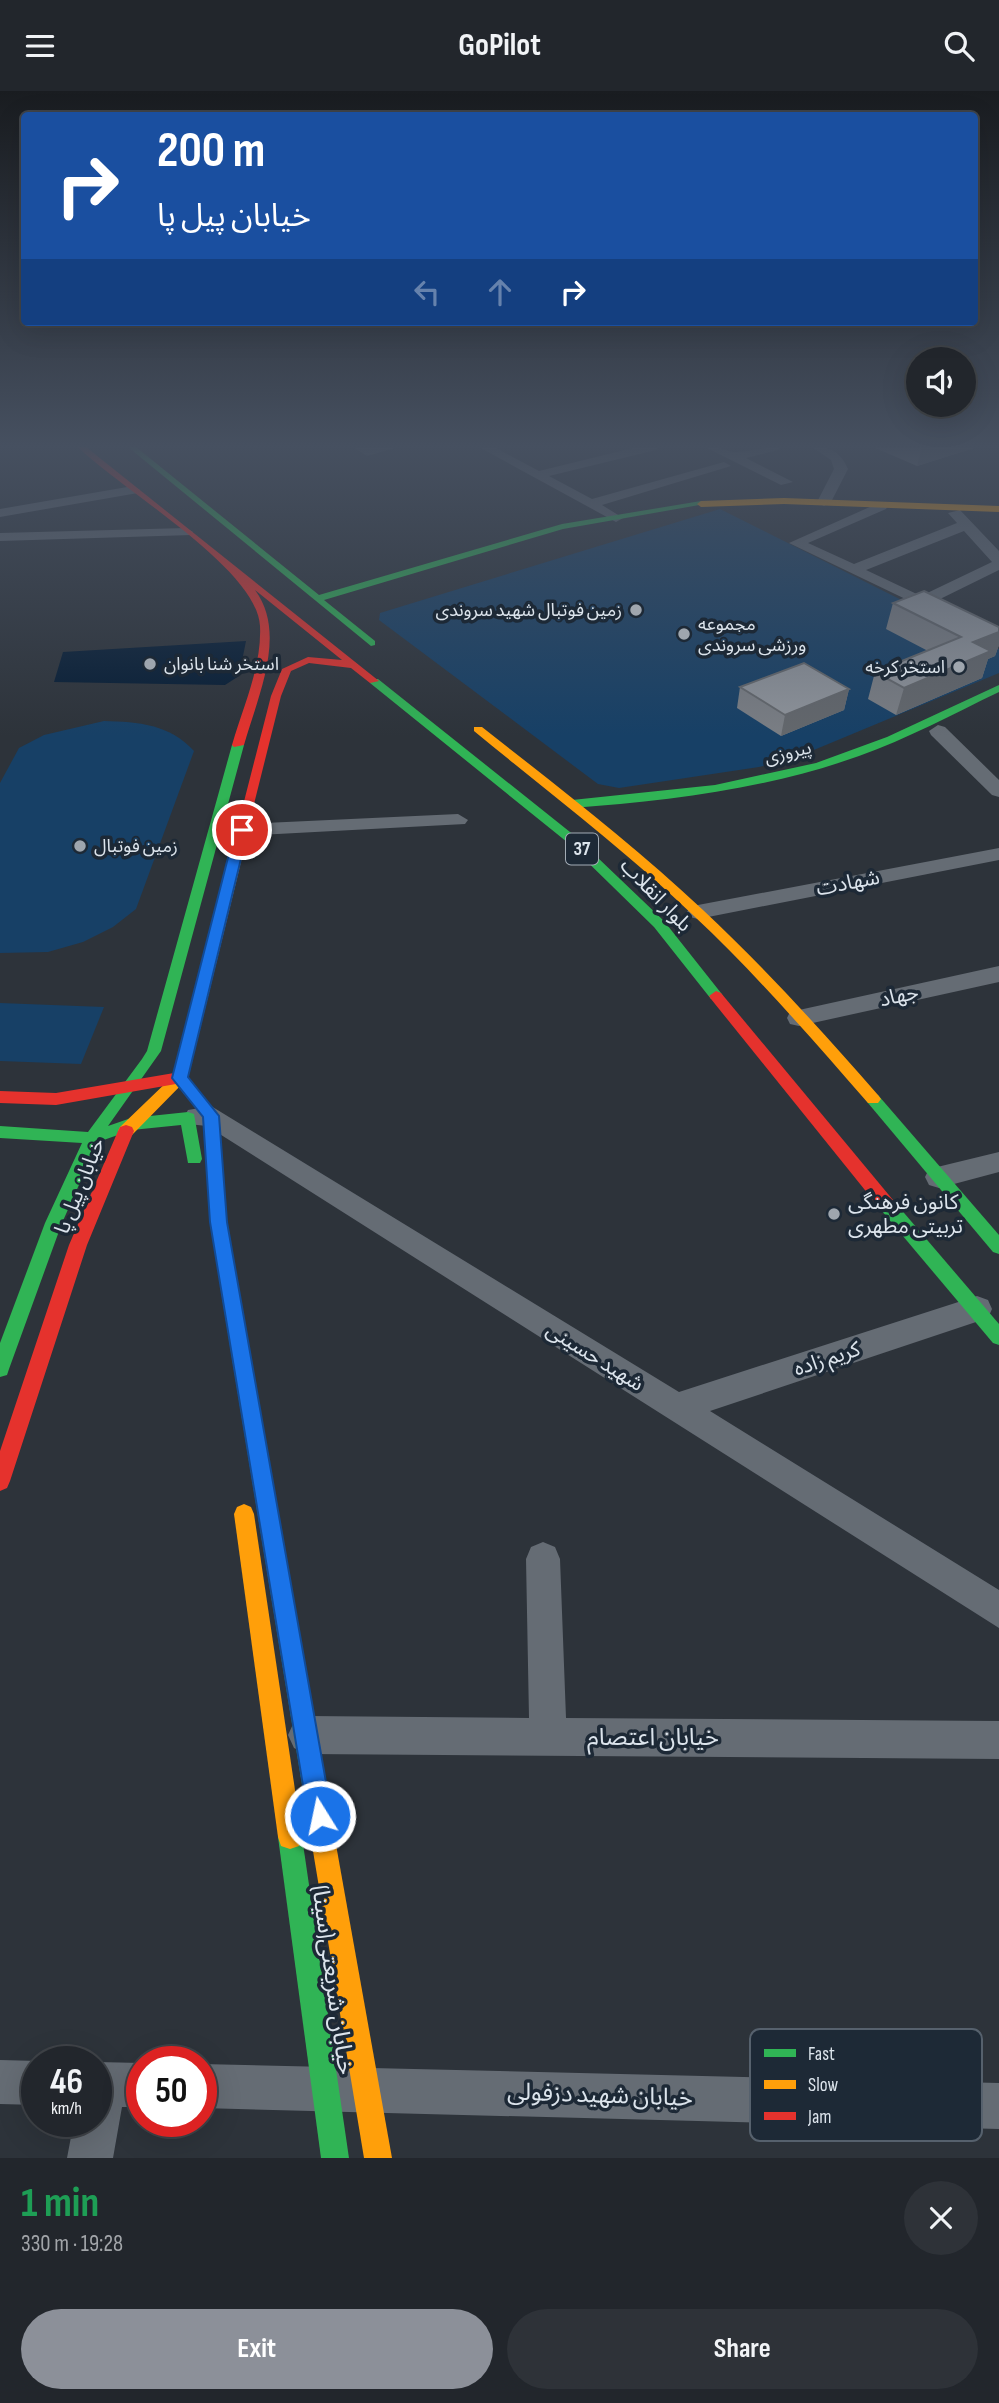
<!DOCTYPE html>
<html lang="en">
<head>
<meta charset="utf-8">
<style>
  body { margin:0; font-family:"Sofia Sans Condensed","Noto Sans Arabic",sans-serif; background:#2e3238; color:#f1f3f6; height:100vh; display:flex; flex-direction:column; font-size:26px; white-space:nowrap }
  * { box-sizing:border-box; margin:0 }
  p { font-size:23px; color:#a2a5a9 }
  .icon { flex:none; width:38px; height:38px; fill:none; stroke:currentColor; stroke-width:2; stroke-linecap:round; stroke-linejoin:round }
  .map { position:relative; height:2067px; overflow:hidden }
  .sheet { display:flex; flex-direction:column; background:#22262c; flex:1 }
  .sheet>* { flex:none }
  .banner { position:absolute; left:21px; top:21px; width:957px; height:214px; border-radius:7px; box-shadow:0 7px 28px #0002,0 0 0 2px #3f4348; background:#1a4fa0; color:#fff; overflow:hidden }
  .buttons { position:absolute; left:906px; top:256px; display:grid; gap:14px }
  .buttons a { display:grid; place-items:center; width:70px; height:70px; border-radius:50%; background:#22262c; box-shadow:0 7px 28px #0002,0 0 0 2px #3f4348; font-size:35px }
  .speed { position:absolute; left:21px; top:1955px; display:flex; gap:14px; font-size:35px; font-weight:700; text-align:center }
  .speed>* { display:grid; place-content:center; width:91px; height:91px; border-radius:50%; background:#22262c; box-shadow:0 7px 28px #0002,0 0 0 2px #3f4348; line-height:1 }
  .speed small { font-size:18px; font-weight:400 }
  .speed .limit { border:10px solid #d22; background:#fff; color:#111 }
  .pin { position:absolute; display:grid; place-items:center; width:60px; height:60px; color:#fff; margin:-30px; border:4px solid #fff; border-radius:50%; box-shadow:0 2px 7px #0007 }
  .me { position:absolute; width:77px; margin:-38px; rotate:350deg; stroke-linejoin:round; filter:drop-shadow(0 0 5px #0008) }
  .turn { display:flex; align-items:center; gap:24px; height:147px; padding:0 21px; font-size:32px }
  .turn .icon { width:91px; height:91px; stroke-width:2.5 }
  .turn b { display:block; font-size:49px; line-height:60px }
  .lanes { display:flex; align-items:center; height:66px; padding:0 21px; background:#0003; justify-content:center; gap:35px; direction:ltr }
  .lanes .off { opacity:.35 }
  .round { display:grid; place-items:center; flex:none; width:74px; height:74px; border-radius:37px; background:#2e3238 }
  .summary { display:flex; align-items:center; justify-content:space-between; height:119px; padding:0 21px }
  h1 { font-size:42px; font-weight:700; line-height:52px; color:#1e9e55 }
  .cta { display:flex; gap:14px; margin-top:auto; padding:14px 21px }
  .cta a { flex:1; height:80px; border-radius:42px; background:#8c9099; color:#fff; font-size:28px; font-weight:700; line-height:80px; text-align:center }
  .cta a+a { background:#2e3238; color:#f1f3f6 }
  header { display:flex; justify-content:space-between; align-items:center; height:91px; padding:0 21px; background:#22262c; font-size:32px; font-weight:700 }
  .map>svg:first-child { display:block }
  .green { fill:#174066 }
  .water { fill:#051c34 }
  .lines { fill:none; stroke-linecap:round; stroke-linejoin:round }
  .street { fill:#656c74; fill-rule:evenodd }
  .fast { fill:#30b455; fill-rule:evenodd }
  .slow { fill:#ff9f0a; fill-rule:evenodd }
  .jam { fill:#e5322d; fill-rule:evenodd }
  .wall { fill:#7a7e84 }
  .shaded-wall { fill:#63676c }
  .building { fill:#8e939a; stroke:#63676c; stroke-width:2 }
  .route { fill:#1a73e8; stroke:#114b97; stroke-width:2 }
  .poi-dot { fill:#9fa6ae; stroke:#1d2936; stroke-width:2.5 }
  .labels { text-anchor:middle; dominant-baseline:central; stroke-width:7; stroke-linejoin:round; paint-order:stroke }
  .far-poi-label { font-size:18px; fill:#dce4ec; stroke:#1d2936; text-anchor:start }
  .far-street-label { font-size:18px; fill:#dce4ec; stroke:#1d2936 }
  .shield { fill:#1d2936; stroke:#a3acb5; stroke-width:2 }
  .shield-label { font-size:19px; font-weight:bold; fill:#dce4ec }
  .street-label { font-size:21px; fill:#dce4ec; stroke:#1d2936 }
  .poi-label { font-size:21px; fill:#dce4ec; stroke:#1d2936; text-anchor:start }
  .near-street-label { font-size:24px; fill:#dce4ec; stroke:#1d2936 }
  .key { fill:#1d2936; stroke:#56616d; stroke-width:2 }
  .key-label { font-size:19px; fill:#dce4ec }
</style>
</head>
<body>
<header><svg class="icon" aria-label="menu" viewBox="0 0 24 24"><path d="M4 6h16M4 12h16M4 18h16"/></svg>GoPilot<svg class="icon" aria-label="search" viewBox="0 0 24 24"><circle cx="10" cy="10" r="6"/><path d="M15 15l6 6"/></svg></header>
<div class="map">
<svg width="999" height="2067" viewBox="0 0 999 2067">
  <rect width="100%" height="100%" fill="#2d333a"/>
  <!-- green -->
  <g class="green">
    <polygon points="720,418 999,558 999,582 797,666 759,676 619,697 598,693 379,529 380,522"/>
    <path d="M104,630C139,631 169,633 194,660L136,818L113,836L83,851L48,861L0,862V692L19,657L44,644Z"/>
    <polygon points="0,912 104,916 81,973 0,970"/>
  </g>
  <!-- water -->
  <polygon class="water" points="246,550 239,585 225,594 54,591 63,561"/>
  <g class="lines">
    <!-- street -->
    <g class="street">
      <polygon points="353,356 398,356 367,365"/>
      <polygon points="479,356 494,356 539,380 637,356 657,356 656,359 549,385 592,408 724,371 731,375 602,414 623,427 616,431"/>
      <path d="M705,356C717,355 723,359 733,361C741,362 767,356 779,356L778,359L746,367L793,391L781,394Z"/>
      <path d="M812,356C830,355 841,361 848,378L831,411L824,415L817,411L834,378L831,369Z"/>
      <polygon points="133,395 140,399 138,402 0,426 0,418"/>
      <path d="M881,411L888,415L886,418L808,452L854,473L957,432L948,422L960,419L999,460V479L934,511L999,542V553L789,452ZM964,440L992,471L921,505L866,479Z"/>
      <polygon points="186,437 193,441 191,444 0,450 0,442"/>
      <polygon points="938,634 945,636 999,689 999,706 992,704 931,644 929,640"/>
      <polygon points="458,723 468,729 465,733 241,745 231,739 241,733"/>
      <polygon points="999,757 999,769 698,828 690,826 687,821 690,816 698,814"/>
      <polygon points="999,875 999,891 799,935 790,933 787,927 790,921 799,919"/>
      <polygon points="211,1015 679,1301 977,1205 988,1209 992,1218 988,1227 710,1320 999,1499 999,1537 207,1035 188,1033 184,1026 188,1019"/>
      <polygon points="999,1061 999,1081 939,1097 929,1094 925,1086 929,1078"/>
      <polygon points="543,1451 555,1456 560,1468 566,1627 999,1630 999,1668 307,1663 294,1657 288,1644 294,1631 307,1625 529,1627 526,1468 531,1456"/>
      <polygon points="0,1969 39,1970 37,1970 37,2014 0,2013"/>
      <polygon points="96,1971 142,1972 142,2016 122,2016 113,2067 67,2067 74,2030 96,2030"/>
      <polygon points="201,1973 999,1992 999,2038 201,2017"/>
    </g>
    <!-- fast -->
    <g class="fast">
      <polygon points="128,356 136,356 319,504 562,433 701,410 705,413 563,438 324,509 375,550 375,554 371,555"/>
      <polygon points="370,588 378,588 575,745 664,830 721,902 723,905 721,908 711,908 654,836 567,751 370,592"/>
      <path d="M999,594V601C953,623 907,648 859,665C767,698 669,710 572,717L566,713L572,709L715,694L816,672L887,646Z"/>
      <polygon points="238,651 244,654 161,960 108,1035 131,1027 188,1021 194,1023 202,1068 200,1072 188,1072 181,1034 132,1039 98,1051 62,1132 9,1278 7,1284 0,1286 0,1252 45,1132 82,1052 0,1047 0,1035 88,1041 142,968 147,960 232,654"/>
      <polygon points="873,1002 878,1004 999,1144 999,1163 993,1161 868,1012 865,1008"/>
      <polygon points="887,1107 893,1109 999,1233 999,1254 993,1252 881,1119 879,1114 881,1109"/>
      <polygon points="231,1198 237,1201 240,1206 335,1748 332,1757 323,1760 314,1757 311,1748 222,1206 225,1201"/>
      <polygon points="290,1734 299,1737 302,1746 349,2067 321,2067 278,1746 281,1737"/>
    </g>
    <!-- slow -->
    <g class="slow">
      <polygon points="784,407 999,415 999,421 784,413 701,416 697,413 701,410"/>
      <path d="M474,636H482C557,695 633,753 703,819C765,877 822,940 878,1004L881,1008L878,1012H868C812,948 756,883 694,825C625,759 548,701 474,640Z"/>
      <polygon points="245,726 251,730 188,987 132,1044 120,1044 118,1040 120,1036 173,985 239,730"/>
      <polygon points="244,1413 251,1416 254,1423 302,1746 299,1755 290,1758 281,1755 278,1746 234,1423 237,1416"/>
      <polygon points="323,1736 332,1739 335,1748 392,2067 364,2067 311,1748 314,1739"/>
    </g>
    <!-- jam -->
    <g class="jam">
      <path d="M78,356H86L379,590L370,592L351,577L309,572L291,580L281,605L249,733H241L239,730L271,605L282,578L308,566L342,569L255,499C288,543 257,607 244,654L234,656L232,654C243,616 262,575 260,535C257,477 120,398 78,356Z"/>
      <polygon points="716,900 721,902 893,1109 895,1114 893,1119 881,1119 711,908 709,905"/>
      <polygon points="180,981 185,983 219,1025 226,1131 240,1206 237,1211 231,1214 225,1211 222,1206 210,1131 203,1026 176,993 56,1014 0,1012 0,1000 56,1002"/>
      <polygon points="126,1034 132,1036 134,1040 87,1154 10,1390 7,1397 0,1400 0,1360 69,1154 118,1040 120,1036"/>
    </g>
  </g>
  <!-- wall -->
  <g class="wall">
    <polygon points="873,356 977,356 917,375"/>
    <polygon points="893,512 999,536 999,554 995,565 988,568 982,587 896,624 868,608 875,581 928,560 886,538"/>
    <polygon points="740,596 849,598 844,619 781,645 737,617"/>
  </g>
  <!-- shaded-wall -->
  <g class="shaded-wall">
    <polygon points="922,356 977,356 917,375"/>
    <polygon points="999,541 999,554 995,565 988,568 982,587 896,624 904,597 973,551"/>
    <polygon points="849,598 844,619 781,645 785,624"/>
  </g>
  <!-- building -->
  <g class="building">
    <polygon points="924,500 999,536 999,541 973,551 991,560 904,597 875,581 961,546 893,512"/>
    <polygon points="804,572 849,598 785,624 740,596"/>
  </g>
  <!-- sky -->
  <linearGradient id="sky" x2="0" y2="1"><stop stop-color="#191c20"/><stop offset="0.55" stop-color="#465060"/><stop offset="1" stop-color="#465060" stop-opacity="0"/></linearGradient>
  <rect width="999" height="645" fill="url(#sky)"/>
  <!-- route -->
  <polygon class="route" points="242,736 248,739 188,986 219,1025 227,1131 332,1725 329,1734 320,1737 312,1734 308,1725 210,1131 203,1026 172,987 235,739"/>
  <!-- markers -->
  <g class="poi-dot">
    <circle cx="636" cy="519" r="7"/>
    <circle cx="684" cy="543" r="7"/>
    <circle cx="150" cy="573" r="7"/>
    <circle cx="959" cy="576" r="7"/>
    <circle cx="80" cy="755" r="7"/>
    <circle cx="834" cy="1123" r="7"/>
  </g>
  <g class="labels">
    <!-- far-poi labels -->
    <g class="far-poi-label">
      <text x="622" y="519" text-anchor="end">زمین فوتبال شهید سروندی</text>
      <text x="698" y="533">مجموعه<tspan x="698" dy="21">ورزشی سروندی</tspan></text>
      <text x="164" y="573">استخر شنا بانوان</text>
      <text x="945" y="576" text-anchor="end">استخر کرخه</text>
      <text x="94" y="755">زمین فوتبال</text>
    </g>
    <!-- far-street labels -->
    <g class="far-street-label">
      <text transform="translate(788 662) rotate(-14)">پیروزی</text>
    </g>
    <!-- shield labels -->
    <rect class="shield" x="566" y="742.5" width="32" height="31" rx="5"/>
    <g class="shield-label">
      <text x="582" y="758">37</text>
    </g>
    <!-- street labels -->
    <g class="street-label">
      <text transform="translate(848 792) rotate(-11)">شهادت</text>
      <text transform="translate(656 804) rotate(46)">بلوار انقلاب</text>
      <text transform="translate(899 905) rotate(-12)">جهاد</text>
      <text transform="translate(80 1095) rotate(-68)">خیابان پیل پا</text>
      <text transform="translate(595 1266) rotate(32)">شهید حسینی</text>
      <text transform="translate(827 1268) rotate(-18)">کریم زاده</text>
    </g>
    <!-- poi labels -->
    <g class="poi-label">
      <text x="848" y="1111">کانون فرهنگی<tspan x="848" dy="24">تربیتی مطهری</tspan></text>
    </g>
    <!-- near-street labels -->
    <g class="near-street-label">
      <text x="653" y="1646">خیابان اعتصام</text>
      <text transform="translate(333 1889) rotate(82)">خیابان شریعتی(سینا)</text>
      <text transform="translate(600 2004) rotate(2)">خیابان شهید دزفولی</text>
    </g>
  </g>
  <!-- legend -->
  <rect x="750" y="1938" width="232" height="112" rx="10" class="key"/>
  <rect x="764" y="1958" width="32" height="8" fill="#30b455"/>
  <rect x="764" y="1989" width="32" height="9" fill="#ff9f0a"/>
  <rect x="764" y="2021" width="32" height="8" fill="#e5322d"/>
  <g class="key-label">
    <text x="808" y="1969">Fast</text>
    <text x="808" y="2000">Slow</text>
    <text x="808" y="2032">Jam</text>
  </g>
</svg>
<div class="buttons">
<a><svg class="icon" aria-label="sound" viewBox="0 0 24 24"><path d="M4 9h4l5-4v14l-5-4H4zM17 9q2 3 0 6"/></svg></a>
</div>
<div class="speed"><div>46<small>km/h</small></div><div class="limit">50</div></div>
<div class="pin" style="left:242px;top:739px;background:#d93025"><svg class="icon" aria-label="arrive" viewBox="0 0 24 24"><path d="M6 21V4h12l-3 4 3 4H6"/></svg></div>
<svg class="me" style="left:320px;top:1725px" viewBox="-20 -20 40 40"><circle r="17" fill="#1a73e8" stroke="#fff" stroke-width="3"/><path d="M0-11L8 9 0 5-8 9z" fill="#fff"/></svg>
<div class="banner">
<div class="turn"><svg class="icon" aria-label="right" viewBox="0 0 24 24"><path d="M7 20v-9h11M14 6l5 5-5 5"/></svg><div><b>200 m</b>خیابان پیل پا</div></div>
<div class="lanes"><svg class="icon off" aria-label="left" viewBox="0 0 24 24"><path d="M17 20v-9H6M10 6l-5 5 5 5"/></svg><svg class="icon off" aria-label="ahead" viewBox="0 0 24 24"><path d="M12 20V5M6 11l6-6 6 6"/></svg><svg class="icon" aria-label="right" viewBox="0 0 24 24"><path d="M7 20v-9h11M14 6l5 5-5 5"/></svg></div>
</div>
</div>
<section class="sheet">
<div class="summary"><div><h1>1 min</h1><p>330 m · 19:28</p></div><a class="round"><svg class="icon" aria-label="close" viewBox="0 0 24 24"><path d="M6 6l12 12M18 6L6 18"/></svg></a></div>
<div class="cta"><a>Exit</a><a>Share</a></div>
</section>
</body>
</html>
